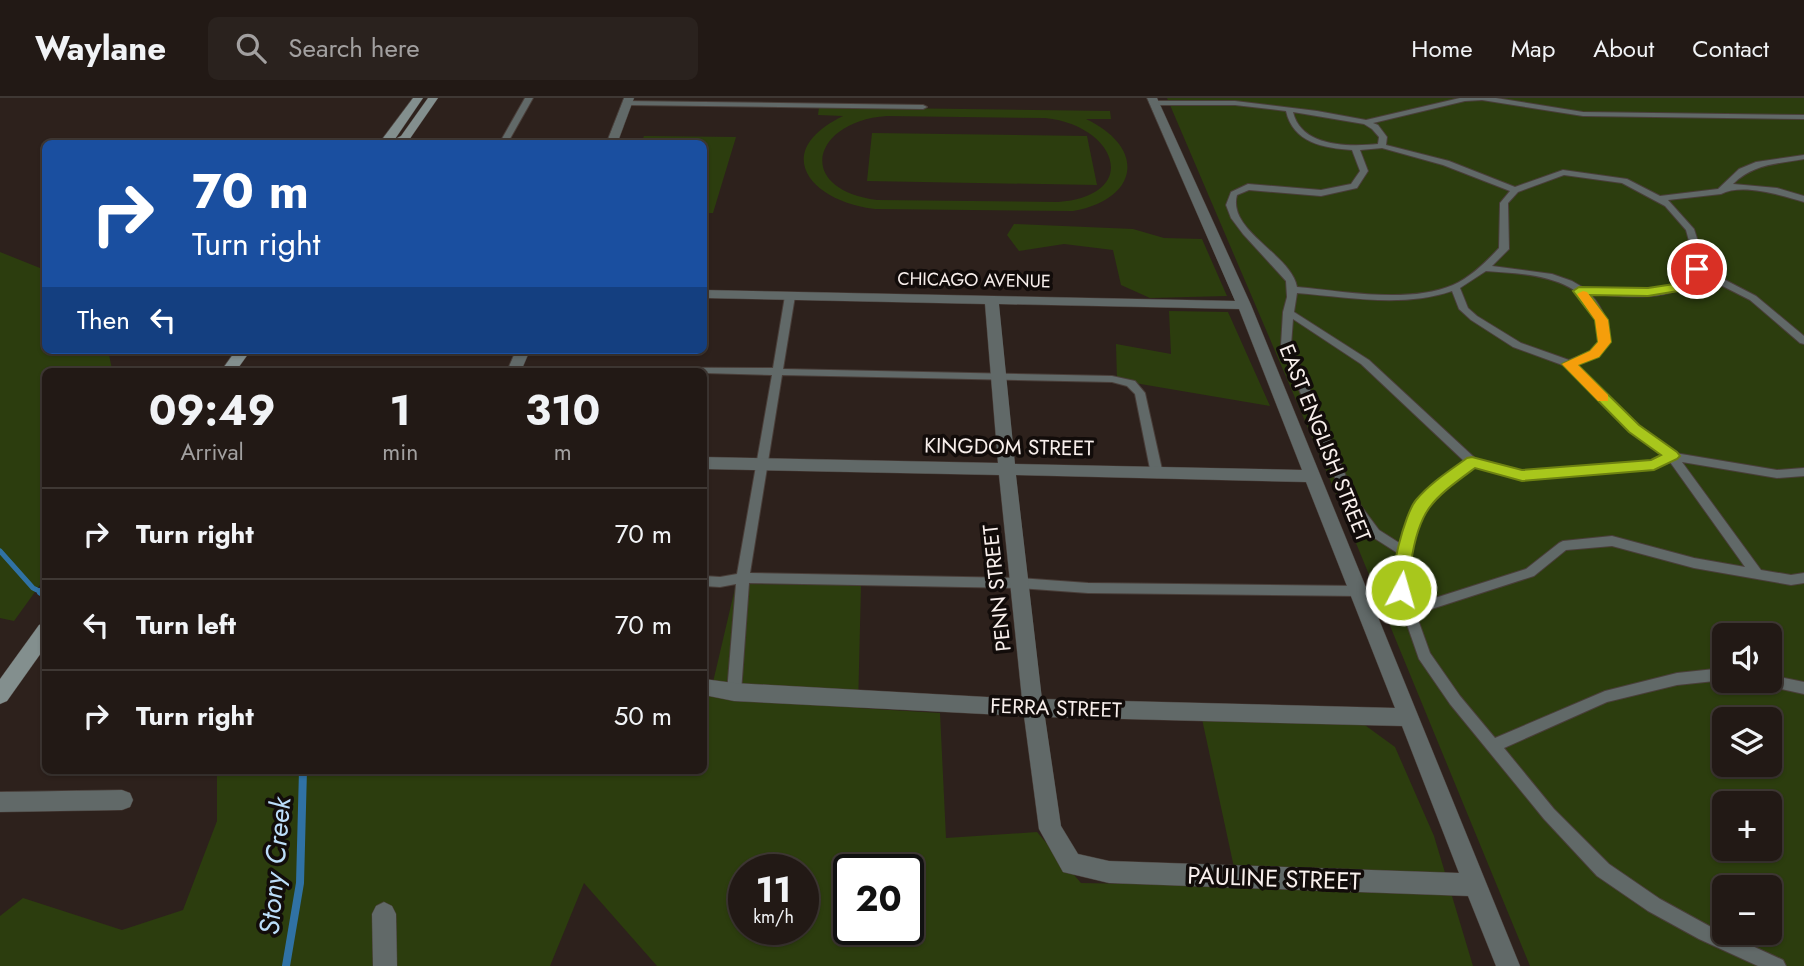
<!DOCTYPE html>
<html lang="en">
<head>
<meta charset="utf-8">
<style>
  body { margin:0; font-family:Jost,sans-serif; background:#2a221e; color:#f1f3f6; height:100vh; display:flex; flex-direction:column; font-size:26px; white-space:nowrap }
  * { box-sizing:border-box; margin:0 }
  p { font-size:23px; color:#a2a0a0 }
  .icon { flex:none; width:38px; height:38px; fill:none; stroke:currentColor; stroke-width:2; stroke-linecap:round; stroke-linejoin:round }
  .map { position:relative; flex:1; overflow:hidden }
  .sheet { position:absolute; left:42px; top:270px; width:665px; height:406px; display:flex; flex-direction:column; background:#221915; border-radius:10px; box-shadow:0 2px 5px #0004,0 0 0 2px #3f3834 }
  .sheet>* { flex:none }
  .banner { position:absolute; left:42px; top:42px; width:665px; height:214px; border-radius:10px; box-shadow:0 2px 5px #0004,0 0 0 2px #3f3834; background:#1a4fa0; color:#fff; overflow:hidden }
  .fabs { position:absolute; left:1712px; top:525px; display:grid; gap:14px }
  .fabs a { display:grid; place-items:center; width:70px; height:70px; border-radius:10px; background:#221915; box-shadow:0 2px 5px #0004,0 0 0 2px #3f3834; font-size:35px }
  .speed { position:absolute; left:728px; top:756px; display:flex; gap:14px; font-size:35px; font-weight:700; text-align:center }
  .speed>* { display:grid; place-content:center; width:91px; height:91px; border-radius:50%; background:#221915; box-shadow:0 2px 5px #0004,0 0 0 2px #3f3834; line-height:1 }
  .speed small { font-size:18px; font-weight:400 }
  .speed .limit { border:4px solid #111; border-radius:10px; background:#fff; color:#111 }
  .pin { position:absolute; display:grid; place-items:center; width:60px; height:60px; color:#fff; margin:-30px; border:4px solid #fff; border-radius:50%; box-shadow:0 2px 7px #0007 }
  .me { position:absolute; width:77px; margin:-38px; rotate:6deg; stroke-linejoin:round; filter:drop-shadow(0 0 5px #0008) }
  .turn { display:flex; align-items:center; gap:24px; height:147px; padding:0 35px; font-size:32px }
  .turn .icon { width:91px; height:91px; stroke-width:2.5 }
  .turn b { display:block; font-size:49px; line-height:60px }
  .then { display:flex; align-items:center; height:66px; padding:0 35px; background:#0003; gap:14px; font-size:26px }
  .eta { display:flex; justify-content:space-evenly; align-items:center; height:119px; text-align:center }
  .eta b { font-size:42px; font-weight:700; line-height:49px }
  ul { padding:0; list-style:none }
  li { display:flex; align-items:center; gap:21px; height:91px; padding:0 35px; border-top:2px solid #3f3834 }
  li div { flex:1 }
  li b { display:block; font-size:26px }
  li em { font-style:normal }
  header { display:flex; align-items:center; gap:42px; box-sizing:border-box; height:98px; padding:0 35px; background:#221915; border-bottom:2px solid #3f3834 }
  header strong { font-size:33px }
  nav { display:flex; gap:38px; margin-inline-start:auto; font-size:24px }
  .search { width:490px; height:63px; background:#2a221e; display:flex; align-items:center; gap:18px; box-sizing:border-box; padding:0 24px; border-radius:10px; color:#a2a0a0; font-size:26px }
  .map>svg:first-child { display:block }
  .green { fill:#2c3d0e; fill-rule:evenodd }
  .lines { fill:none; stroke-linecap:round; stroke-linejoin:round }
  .stream-far1 { stroke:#3072a4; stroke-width:5 }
  .stream { stroke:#3072a4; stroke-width:8 }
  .lane-casing { stroke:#493e39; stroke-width:2 }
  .street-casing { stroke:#493e39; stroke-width:1 }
  .secondary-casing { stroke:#493e39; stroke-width:1 }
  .lane { fill:#616968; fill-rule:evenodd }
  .street { fill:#616968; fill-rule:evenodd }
  .secondary { fill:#838f8e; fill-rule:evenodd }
  .route { fill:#a8c71c; stroke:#6d8112; stroke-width:2 }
  .slow { fill:#f59e0b }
  .labels { text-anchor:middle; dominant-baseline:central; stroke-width:7; stroke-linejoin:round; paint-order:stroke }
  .far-street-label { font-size:18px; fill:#f8efec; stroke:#120c0a }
  .street-label { font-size:21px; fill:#f8efec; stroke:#120c0a }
  .near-street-label { font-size:24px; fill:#f8efec; stroke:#120c0a }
  .near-water-label { font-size:28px; font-style:italic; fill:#bbddf9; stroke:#120c0a }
</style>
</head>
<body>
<header>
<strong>Waylane</strong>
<div class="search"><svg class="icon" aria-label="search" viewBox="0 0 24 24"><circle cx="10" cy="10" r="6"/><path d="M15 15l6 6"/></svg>Search here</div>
<nav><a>Home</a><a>Map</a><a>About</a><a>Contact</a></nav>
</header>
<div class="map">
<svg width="1804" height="868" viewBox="0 0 1804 868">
  <rect width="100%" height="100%" fill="#2d211c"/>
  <!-- green -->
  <g class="green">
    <path d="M1167,0H1804V868H1530L1328,377ZM1724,537H1769V583H1724ZM1724,621H1769V667H1724ZM1724,705H1769V751H1724ZM1724,789H1769V835H1724Z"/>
    <path d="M819,9L1110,13L1111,21H1086C1147,50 1139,101 1073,113L875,111C811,104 769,54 843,18L818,17ZM887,18L1045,20C1116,27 1143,97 1058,104L877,102C794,91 812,23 887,18Z"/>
    <polygon points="872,35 1087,38 1097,87 867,83"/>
    <polygon points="644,38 736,39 713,115 704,115 704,46 641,45"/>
    <polygon points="1014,126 1133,131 1164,140 1202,141 1227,198 1150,200 1121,187 1113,152 1064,146 1019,153 1007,137"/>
    <polygon points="0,154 45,172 46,252 108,252 112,271 123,273 46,273 45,480 14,523 0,520"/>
    <polygon points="1169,213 1228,214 1270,308 1117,282 1116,246 1171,256"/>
    <path d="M736,486L861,487L858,610L940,615L946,740L1037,734L1081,785L1238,788L1202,621L1362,625L1395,649L1434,738L1473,868H657L584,785L550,868H0V818L23,800L122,832L183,812L217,723V672H704V596L710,597ZM744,772H803V831H744ZM849,772H908V831H849Z"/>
  </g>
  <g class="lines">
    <!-- stream-far1 -->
    <polyline class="stream-far1" points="0,453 33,490 45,496"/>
    <!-- stream -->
    <g class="stream">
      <polyline points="41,494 46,496"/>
      <polyline points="286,868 300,785 303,672"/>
    </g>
    <defs>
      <g id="lane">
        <polygon points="525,0 533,0 507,46 499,46"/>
        <path d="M1460,0H1496L1583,14L1804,17V21L1583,18L1482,2L1465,3L1373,25L1378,27L1387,39L1386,47L1449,63L1515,89L1563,72L1627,81L1660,98L1718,91L1739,71L1756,64L1804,57V61C1776,66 1754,66 1733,86L1777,90L1804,98V104C1781,97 1742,85 1721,96L1668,102L1694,131L1705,165L1702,170L1756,198L1804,238V246L1800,245L1750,202L1699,176C1675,207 1625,198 1590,196C1605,211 1607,225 1609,245L1598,258L1576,267L1638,328L1675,355L1777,372L1804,370V378L1777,380L1682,364L1761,472L1791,477L1804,475V485L1791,487L1694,470L1612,448L1566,452L1534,478L1416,516L1430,555L1460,598L1495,640L1605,593L1677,575L1724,570V582L1677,587L1607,604L1504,650L1554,711L1609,766L1660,801L1711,829L1783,862L1786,868H1758L1699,841L1648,813L1597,778L1544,721L1450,606L1419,561L1395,492L1399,456L1371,438L1344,402L1281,247L1283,214L1287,199L1286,183L1243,136L1231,120L1226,107L1231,94L1248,86L1321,92L1351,86L1360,73L1352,52C1324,50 1293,45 1286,13L1235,7H1154L1150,5L1154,3H1235L1317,13L1366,22ZM1293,14L1364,26L1372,31L1379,39L1378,46C1349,49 1301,49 1293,14ZM1382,50L1443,67L1510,93L1500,105L1499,150C1486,164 1471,179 1453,187C1409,206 1343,193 1297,189C1291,156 1227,133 1237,97L1249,92L1321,98L1357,90L1368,73L1360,52ZM1564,77L1622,85L1665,108L1686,132L1695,165L1688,177L1678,185L1667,189L1644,192L1584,190L1572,183L1552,176L1492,168L1509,151L1508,105L1518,94ZM1486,173C1525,176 1584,177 1597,223C1599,229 1598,237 1599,244L1590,254L1569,262L1521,245L1477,218L1468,210L1460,190ZM1452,193L1459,211L1471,222L1513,249L1565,268L1630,334L1663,357L1652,363L1523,374L1476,361L1369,262L1294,214L1297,195C1347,199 1403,210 1452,193ZM1293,221L1361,266L1465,364L1429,390L1415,405L1401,446L1379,432L1355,400L1291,247ZM1670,364L1745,469L1694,460L1612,438L1563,443L1559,445L1526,471L1413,507L1407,492L1412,450L1424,410L1437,396L1474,368L1523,382L1654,371Z"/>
        <polygon points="624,3 923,7 927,9 923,11 627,7 624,7"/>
        <polygon points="790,195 795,198 783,271 1112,278 1135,283 1145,295 1163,376 1157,380 1151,376 1135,296 1127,288 1112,284 782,277 750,475 1019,480 1088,485 1360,488 1365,489 1366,493 1365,497 1360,498 1088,495 1019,490 749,485 741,594 739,598 734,600 729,598 727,594 736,486 720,489 704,488 704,478 720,479 737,476 772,277 704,275 704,273 509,272 514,269 773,270 785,198"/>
        <polygon points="1769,577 1804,584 1804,596 1763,587 1761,583 1769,583"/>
      </g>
      <g id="street">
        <polygon points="624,0 634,0 617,46 606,46"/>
        <path d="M1147,0H1157L1251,207L1520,868H1496L1468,798L1109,785L1063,774L1039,731L1024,618L734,603L704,597V581L734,585L1022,601L999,377L704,371V359L998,365L985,206L704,200V192L1235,203ZM999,206L1239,211L1302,372L1015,366ZM1016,377L1306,384L1395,610L1042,601ZM1045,619L1402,628L1459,775L1109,763L1078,756L1061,728Z"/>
        <polygon points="516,252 530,252 521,273 507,273"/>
        <polygon points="122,692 130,695 133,702 130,709 122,712 0,714 0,694"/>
        <polygon points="384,804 392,808 396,816 397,868 373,868 372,816 376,808"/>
      </g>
      <g id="secondary">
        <polygon points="413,0 423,0 395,41 401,38 428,0 438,0 409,42 403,46 385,46 383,40"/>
        <polygon points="236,252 251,252 236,273 221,273"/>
        <polygon points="46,524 46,548 7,603 0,606 0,581 39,527"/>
      </g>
    </defs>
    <!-- lane casing -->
    <use href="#lane" class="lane-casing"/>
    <!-- street casing -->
    <use href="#street" class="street-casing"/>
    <!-- secondary casing -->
    <use href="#secondary" class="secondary-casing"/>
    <!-- lane -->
    <use href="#lane" class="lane"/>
    <!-- street -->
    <use href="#street" class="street"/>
    <!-- secondary -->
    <use href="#secondary" class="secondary"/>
  </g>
  <!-- route -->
  <path class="route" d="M1697,168L1703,171L1678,193L1648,198L1590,197L1608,222L1611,244L1599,259L1578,267L1639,327L1677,354L1680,358L1677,361L1654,372L1522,383L1475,370C1433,401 1419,410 1411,465C1410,475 1412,487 1407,497H1395C1387,481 1405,415 1416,402C1430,385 1449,373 1467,360L1472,359L1522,372L1651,362L1661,357L1629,334L1562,266L1590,253L1598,244L1595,222L1573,193L1579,189L1648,190L1674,186Z"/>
  <!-- slow -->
  <polygon class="slow" points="1583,193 1587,194 1608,222 1611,244 1599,259 1578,267 1608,297 1608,303 1598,303 1562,266 1590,253 1598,244 1595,222 1577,196"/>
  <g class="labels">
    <!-- far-street labels -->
    <g class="far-street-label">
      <text transform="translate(974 182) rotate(1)">CHICAGO AVENUE</text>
    </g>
    <!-- street labels -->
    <g class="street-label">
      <text transform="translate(1325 345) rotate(68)">EAST ENGLISH STREET</text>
      <text transform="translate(1009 349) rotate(1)">KINGDOM STREET</text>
      <text transform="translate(997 490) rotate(-96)">PENN STREET</text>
      <text transform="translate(1056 610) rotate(2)">FERRA STREET</text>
    </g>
    <!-- near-street labels -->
    <g class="near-street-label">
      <text transform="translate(1274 780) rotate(2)">PAULINE STREET</text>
    </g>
    <!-- near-water labels -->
    <g class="near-water-label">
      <text transform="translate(275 768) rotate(-85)">Stony Creek</text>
    </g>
  </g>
</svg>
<div class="fabs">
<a><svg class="icon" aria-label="sound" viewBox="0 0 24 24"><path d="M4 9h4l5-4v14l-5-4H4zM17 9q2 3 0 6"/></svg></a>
<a><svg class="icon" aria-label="layers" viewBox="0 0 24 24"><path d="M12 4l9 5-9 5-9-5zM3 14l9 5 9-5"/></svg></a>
<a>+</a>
<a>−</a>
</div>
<div class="speed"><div>11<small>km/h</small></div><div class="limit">20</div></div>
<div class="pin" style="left:1697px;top:171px;background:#d93025"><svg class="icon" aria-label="arrive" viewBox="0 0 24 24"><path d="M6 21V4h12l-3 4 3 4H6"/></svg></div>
<svg class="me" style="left:1401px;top:492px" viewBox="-20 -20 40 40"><circle r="17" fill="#a8c71c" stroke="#fff" stroke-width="3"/><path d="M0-11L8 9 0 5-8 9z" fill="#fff"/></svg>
<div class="banner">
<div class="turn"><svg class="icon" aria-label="right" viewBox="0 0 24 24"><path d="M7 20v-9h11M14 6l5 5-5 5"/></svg><div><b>70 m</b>Turn right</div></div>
<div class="then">Then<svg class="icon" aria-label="left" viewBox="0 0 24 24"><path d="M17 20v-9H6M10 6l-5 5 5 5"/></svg></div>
</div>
<section class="sheet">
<div class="eta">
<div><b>09:49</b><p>Arrival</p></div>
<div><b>1</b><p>min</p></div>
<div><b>310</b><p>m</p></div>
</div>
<ul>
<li><svg class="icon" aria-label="right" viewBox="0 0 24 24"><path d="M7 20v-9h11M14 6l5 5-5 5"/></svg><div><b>Turn right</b></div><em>70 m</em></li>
<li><svg class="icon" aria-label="left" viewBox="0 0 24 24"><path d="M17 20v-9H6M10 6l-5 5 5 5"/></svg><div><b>Turn left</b></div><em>70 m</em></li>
<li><svg class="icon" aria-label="right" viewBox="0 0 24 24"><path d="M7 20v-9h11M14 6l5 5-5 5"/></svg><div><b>Turn right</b></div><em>50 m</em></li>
</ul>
</section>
</div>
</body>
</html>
